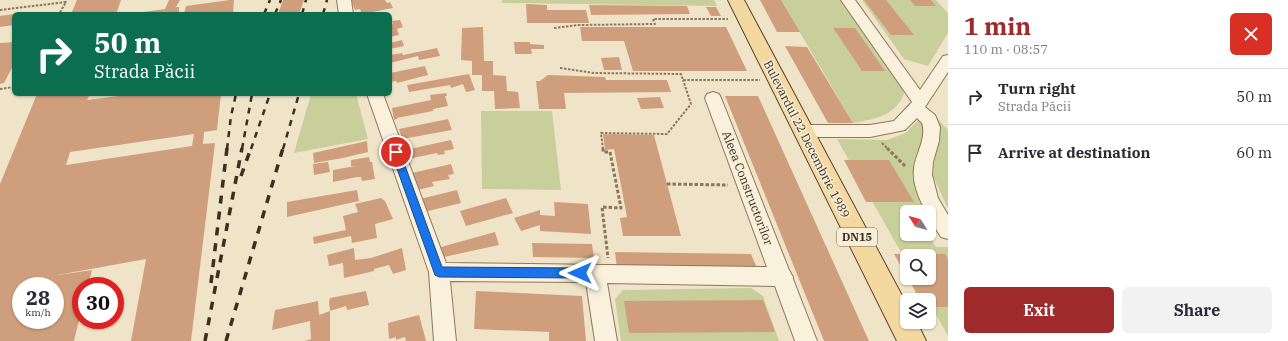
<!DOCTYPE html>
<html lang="en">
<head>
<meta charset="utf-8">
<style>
  body { margin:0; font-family:"IBM Plex Serif",serif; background:#f2f2f3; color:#2b2b33; height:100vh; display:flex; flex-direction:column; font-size:15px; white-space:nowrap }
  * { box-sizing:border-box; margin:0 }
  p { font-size:13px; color:#7c7c81 }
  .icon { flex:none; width:22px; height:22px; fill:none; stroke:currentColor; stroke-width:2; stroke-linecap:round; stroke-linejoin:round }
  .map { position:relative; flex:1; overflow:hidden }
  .panel { display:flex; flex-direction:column; background:#fff; width:340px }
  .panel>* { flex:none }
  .top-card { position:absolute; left:12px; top:12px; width:380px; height:84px; border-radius:6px; box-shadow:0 1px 3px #0004; background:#0b6e4f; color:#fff; overflow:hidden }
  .needle { width:26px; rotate:307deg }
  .controls { position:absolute; left:900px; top:205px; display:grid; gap:8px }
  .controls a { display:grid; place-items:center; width:36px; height:36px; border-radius:6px; background:#fff; box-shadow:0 1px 3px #0004; font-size:20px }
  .speed { position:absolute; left:12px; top:277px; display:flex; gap:8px; font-size:20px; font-weight:700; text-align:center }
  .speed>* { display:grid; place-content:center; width:52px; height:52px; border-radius:50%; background:#fff; box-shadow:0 1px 3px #0004; line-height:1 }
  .speed small { font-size:10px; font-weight:400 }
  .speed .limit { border:6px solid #d22; background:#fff; color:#111 }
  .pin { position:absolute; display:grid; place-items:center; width:34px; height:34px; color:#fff; margin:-17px; border:2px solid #fff; border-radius:50%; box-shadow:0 1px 4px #0007 }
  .me { position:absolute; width:44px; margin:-22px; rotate:270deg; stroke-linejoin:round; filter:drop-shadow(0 0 3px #0008) }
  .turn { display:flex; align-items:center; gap:14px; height:84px; padding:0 16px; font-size:18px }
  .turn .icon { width:52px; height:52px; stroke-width:2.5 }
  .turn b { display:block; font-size:28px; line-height:34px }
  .round { display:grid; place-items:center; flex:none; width:42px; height:42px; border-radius:6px; background:#f2f2f3 }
  .overview { display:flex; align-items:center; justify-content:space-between; height:68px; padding:0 16px }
  h1 { font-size:24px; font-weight:800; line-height:30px; color:#9e2a2b }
  .button { display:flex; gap:8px; margin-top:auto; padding:8px 16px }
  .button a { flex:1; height:46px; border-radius:6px; background:#9e2a2b; color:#fff; font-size:16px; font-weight:800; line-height:46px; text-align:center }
  .button a+a { background:#f2f2f3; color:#2b2b33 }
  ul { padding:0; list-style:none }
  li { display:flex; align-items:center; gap:12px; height:56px; padding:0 16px; border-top:1px solid #e1e1e2 }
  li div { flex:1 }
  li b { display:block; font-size:15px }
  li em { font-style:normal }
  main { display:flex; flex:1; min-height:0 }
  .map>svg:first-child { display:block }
  .green { fill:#c9cf9b }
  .building { fill:#cf9f7d; fill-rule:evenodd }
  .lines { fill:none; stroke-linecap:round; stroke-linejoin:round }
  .minor-casing { stroke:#8d765c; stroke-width:2 }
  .major-casing { stroke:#5b4430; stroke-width:2 }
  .path-far1 { stroke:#8d765c; stroke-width:2; stroke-dasharray:2.5 1.5; stroke-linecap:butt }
  .path { stroke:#8d765c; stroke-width:3; stroke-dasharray:3.5 2; stroke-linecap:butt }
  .minor { fill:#faf1dc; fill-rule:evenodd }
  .major { fill:#f3d9a0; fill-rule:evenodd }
  .rail-far1 { stroke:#3d2e20; stroke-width:2.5; stroke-dasharray:6 6; stroke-linecap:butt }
  .rail { stroke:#3d2e20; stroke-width:3.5; stroke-dasharray:8 8; stroke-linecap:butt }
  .route { fill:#1a73e8; stroke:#114b97 }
  .labels { text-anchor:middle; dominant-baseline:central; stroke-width:3; stroke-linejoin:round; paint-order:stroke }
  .shield { fill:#f7eed8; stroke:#756857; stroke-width:1 }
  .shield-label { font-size:11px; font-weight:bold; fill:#3d2e20 }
  .street-label { font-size:12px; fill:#3d2e20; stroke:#f7eed8 }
</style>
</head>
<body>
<main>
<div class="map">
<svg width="948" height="341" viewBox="0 0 948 341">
  <rect width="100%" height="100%" fill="#f0e4c8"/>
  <!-- green -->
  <g class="green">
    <polygon points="502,0 714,0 717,6 502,3"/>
    <path d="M781,0H842L905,90C898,115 876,119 853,123Z"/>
    <polygon points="862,0 936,0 948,13 948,33 928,66 904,59"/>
    <polygon points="311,94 356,94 368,139 294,153"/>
    <polygon points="928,109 948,130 948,209 933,176 936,145 925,113"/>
    <polygon points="481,111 552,111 561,190 482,189"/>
    <polygon points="920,118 925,124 923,206 910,207 913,212 907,212 907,234 928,234 936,247 948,247 948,336 929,302 929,256 907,256 907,263 837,139 887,140 906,133"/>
    <polygon points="751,288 763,296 779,341 621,341 615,299 623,290"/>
  </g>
  <!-- building -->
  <g class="building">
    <polygon points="77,0 121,0 116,14 71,14"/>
    <polygon points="169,0 180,0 176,7 179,7 179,14 129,14 165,9"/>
    <polygon points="230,0 234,0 233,14 184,14 186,6"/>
    <polygon points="283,0 304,0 299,14 278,14"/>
    <polygon points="351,0 385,0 387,3 390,2 393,8 362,14 360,9 355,10"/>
    <polygon points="760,0 781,0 800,32 777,32"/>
    <polygon points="864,0 886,0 914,35 891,35"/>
    <polygon points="910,0 931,0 936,6 915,6"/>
    <polygon points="526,4 547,5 547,10 586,10 589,23 527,23"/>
    <polygon points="589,5 687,6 690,14 591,15"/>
    <polygon points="706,7 716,7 721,16 711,16"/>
    <polygon points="14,14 14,25 0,27 0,16"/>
    <polygon points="400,20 403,27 397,29 399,35 390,37 390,24 393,24 392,21"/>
    <polygon points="483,27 484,61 493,61 493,75 506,76 507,91 518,92 520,108 495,109 494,91 482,91 482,75 472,75 472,61 461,60 462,28"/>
    <polygon points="580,27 726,27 747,71 633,71 624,41 582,41"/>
    <polygon points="833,28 855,28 885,71 862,71"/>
    <polygon points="402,40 404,46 390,49 390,43"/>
    <polygon points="14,42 14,64 4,83 0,84 0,43"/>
    <polygon points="514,42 530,42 530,44 544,45 544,49 531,49 532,54 515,54"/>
    <polygon points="785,46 807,47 853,123 828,123"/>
    <polygon points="437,48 440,56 419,60 418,56 390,63 390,55 402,53 403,55"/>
    <polygon points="619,57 622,70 604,70 601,58"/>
    <polygon points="425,66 428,75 397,83 396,81 390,82 390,73"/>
    <polygon points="469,74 475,90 466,92 463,84 451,88 450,85 409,92 407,85"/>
    <polygon points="548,75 605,77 606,80 667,80 671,92 564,93 566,109 539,109 536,81 540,81"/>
    <polygon points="446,93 447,96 445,96 448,106 433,109 433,111 397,118 397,119 394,120 392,108 431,100 430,95"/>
    <path d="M37,94H99L89,96L87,100L134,94H221L217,130L204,132L203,144L215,143L191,341H131L146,259L52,276L92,270L88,286H81V312L74,341H0V184ZM194,134L192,146L66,165L70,152ZM21,286H55V320H21Z"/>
    <polygon points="725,96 758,96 869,341 824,341"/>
    <polygon points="660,97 664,108 641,109 637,98"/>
    <polygon points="448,119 452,130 402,139 399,129"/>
    <polygon points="603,134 654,135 681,236 623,236 620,218 627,217 614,149 605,150"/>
    <polygon points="451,140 454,149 444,151 445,154 438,155 437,153 408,159 405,150"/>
    <polygon points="367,141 368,152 343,158 314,163 313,153"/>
    <polygon points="369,157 370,162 372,162 375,179 362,181 361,177 357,177 333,182 333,170 355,166 351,166 351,160"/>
    <polygon points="844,160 889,160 914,202 866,202"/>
    <polygon points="328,162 330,172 314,175 313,164"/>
    <polygon points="451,164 454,174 448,175 450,179 432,182 434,186 418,190 412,173"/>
    <polygon points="357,190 359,201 287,217 287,202"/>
    <polygon points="457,190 461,203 424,212 420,199"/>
    <polygon points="381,198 385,201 393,219 375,224 377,238 352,243 351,236 314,244 313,237 346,230 343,216 358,212 355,204"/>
    <polygon points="506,198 513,213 466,226 460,211"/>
    <polygon points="554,202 588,204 591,234 540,231 540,225 521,231 514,218 540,210 540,215 555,216"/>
    <polygon points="495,232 499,245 444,257 441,247"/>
    <polygon points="532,243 592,244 594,258 533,257"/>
    <polygon points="354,248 355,260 371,258 402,248 406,270 393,274 389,265 374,269 374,271 344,278 343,263 329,266 327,255"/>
    <polygon points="615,252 751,254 759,273 617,269"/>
    <polygon points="894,254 945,254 948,259 948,307 929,307 929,300 920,300 908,278 929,278 929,256 907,256 907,277"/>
    <polygon points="366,291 369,305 347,310 346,306 330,311 329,302 330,298"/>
    <polygon points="476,291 582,296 586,341 549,341 549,332 474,329"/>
    <polygon points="763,300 775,332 629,333 624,301"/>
    <polygon points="318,301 319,315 330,311 330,341 305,341 311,339 310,321 272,330 275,310"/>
    <polygon points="419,315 426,341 406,341 405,337 396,340 396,337 389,339 388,323"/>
  </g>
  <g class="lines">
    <defs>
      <g id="minor">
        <polygon points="337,0 351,0 353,14 339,14"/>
        <path d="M841,0H855L920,90L943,56L948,55V72L925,107L935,115L940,127L939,141L933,162L932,175L938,198L948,215V239L941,237L929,218V212L925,210C919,198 912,183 914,168C916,153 927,138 922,123L917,118L905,130L870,137H804L798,135L796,131L798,127L804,125H870L894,121L912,102Z"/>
        <polygon points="713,92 719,94 721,98 789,270 793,277 793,279 817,341 795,341 775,286 607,283 617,341 595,341 586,282 450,281 456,341 434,341 429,272 367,94 383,94 446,263 767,267 705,98 707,94"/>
      </g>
      <polygon id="major" points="728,0 744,0 907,305 907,322 917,322 926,341 897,341"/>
    </defs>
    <!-- minor casing -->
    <use href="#minor" class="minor-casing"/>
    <!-- major casing -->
    <use href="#major" class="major-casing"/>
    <!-- path-far1 -->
    <g class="path-far1">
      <polyline points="0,10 66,2 59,14"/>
      <polyline points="554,28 579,25 655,24 653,19 728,19"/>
      <polyline points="560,68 594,73 681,74 683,80 760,80"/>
      <polyline points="0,89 14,87"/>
      <polyline points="882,143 888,149"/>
      <polyline points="603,149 601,133 667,134 691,104 683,80"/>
    </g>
    <!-- path -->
    <g class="path">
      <polyline points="603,148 603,152 610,152 621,208 602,207 608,258"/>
      <polyline points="887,148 905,166"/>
      <polyline points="667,184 728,185"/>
    </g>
    <!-- minor -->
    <use href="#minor" class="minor"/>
    <!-- major -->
    <use href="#major" class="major"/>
    <!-- rail-far1 -->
    <g class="rail-far1">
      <polyline points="264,14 270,0"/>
      <polyline points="275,14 281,0"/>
      <polyline points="302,14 306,0"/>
      <polyline points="323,14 327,0"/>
      <polyline points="227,149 231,116 236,94"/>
      <polyline points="242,149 252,94"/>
      <polyline points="251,149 270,94"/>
      <polyline points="283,149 299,94"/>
    </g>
    <!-- rail -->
    <g class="rail">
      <polyline points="241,176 251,148"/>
      <polyline points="211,283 227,148"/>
      <polyline points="205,341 242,148"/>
      <polyline points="226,341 283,148"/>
    </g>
  </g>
  <!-- route -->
  <polygon class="route" points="396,149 400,152 442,267 580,268 584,270 586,273 584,276 580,278 439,277 435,275 391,152"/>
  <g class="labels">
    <!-- shield labels -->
    <rect class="shield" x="837" y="228" width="40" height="18" rx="3"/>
    <g class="shield-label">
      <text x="857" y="237">DN15</text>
    </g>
    <!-- street labels -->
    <g class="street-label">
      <text transform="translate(807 139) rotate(63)">Bulevardul 22 Decembrie 1989</text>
      <text transform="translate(748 188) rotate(69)">Aleea Constructorilor</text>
    </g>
  </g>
</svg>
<div class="controls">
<a><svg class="needle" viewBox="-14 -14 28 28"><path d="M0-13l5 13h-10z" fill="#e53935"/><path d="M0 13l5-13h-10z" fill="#7c7c81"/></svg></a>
<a><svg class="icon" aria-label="search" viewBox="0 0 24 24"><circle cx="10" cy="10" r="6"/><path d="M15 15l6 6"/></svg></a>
<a><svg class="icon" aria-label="layers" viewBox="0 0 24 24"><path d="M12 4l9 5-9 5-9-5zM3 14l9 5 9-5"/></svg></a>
</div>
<div class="speed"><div>28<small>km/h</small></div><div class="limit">30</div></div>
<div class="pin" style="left:396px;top:152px;background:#d93025"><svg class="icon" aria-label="arrive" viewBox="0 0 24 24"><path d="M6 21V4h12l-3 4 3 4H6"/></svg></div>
<svg class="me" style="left:580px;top:273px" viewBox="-20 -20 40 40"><path d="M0-17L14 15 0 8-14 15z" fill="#1a73e8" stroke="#fff" stroke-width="4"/></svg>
<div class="top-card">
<div class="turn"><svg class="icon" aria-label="right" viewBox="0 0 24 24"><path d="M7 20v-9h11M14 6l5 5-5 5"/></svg><div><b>50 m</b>Strada Păcii</div></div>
</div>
</div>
<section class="panel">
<div class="overview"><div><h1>1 min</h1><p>110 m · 08:57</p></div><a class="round" style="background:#d93025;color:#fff"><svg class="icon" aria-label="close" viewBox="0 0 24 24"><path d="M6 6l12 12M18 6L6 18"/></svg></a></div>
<ul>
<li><svg class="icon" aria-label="right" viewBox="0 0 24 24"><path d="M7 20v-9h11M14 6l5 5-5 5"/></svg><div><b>Turn right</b><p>Strada Păcii</p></div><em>50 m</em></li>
<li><svg class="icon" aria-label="arrive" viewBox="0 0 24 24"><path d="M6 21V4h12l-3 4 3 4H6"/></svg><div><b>Arrive at destination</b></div><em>60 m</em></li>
</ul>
<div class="button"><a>Exit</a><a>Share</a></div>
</section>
</main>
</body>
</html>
